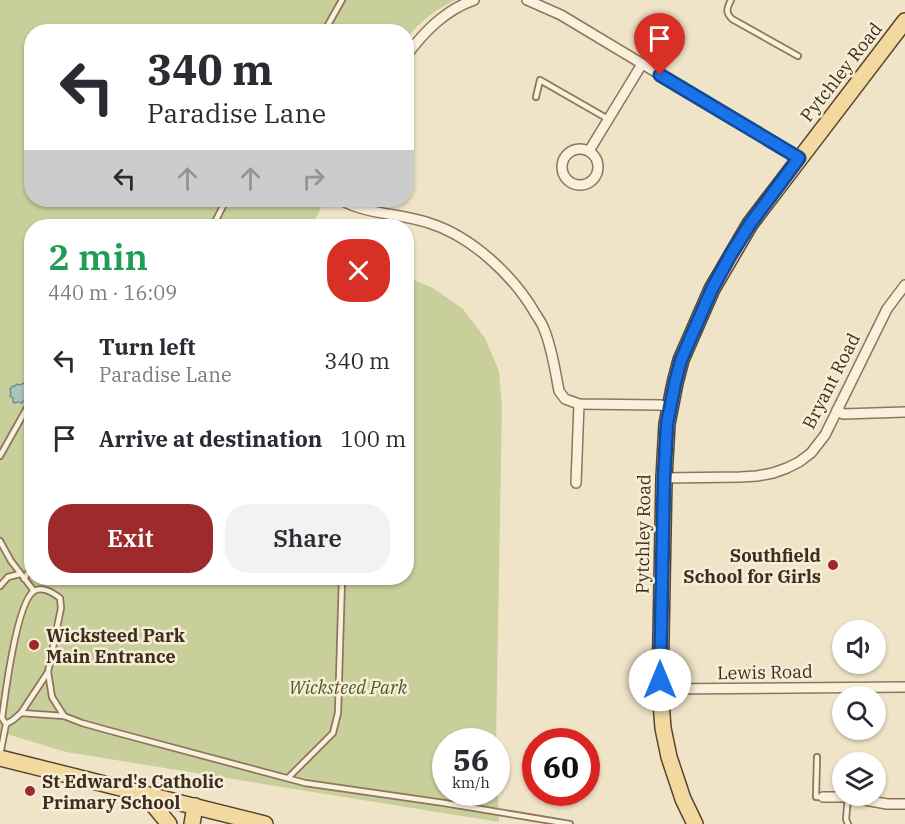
<!DOCTYPE html>
<html lang="en">
<head>
<meta charset="utf-8">
<style>
  body { margin:0; font-family:"IBM Plex Serif",serif; background:#f2f2f3; color:#2b2b33; height:100vh; display:flex; flex-direction:column; font-size:22px; white-space:nowrap }
  * { box-sizing:border-box; margin:0 }
  p { font-size:20px; color:#7c7c81 }
  .icon { flex:none; width:33px; height:33px; fill:none; stroke:currentColor; stroke-width:2; stroke-linecap:round; stroke-linejoin:round }
  .map { position:relative; flex:1; overflow:hidden }
  .details { position:absolute; left:24px; top:219px; width:390px; height:366px; display:flex; flex-direction:column; background:#fff; border-radius:24px; box-shadow:0 2px 4px #0004 }
  .details>* { flex:none }
  .banner { position:absolute; left:24px; top:24px; width:390px; height:183px; border-radius:24px; box-shadow:0 2px 4px #0004; background:#fff; color:#2b2b33; overflow:hidden }
  .buttons { position:absolute; left:832px; top:620px; display:grid; gap:12px }
  .buttons a { display:grid; place-items:center; width:54px; height:54px; border-radius:50%; background:#fff; box-shadow:0 2px 4px #0004; font-size:30px }
  .speed { position:absolute; left:432px; top:728px; display:flex; gap:12px; font-size:30px; font-weight:700; text-align:center }
  .speed>* { display:grid; place-content:center; width:78px; height:78px; border-radius:50%; background:#fff; box-shadow:0 2px 4px #0004; line-height:1 }
  .speed small { font-size:15px; font-weight:400 }
  .speed .limit { border:9px solid #d22; background:#fff; color:#111 }
  .pin { position:absolute; display:grid; place-items:center; width:51px; height:51px; color:#fff; margin:-62px -26px; border-radius:50% 50% 50% 0; rotate:-45deg; box-shadow:0 0 6px #0007 }
  .pin .icon { rotate:45deg }
  .me { position:absolute; width:66px; margin:-33px; rotate:0deg; stroke-linejoin:round; filter:drop-shadow(0 0 4px #0008) }
  .turn { display:flex; align-items:center; gap:21px; height:126px; padding:0 24px; font-size:27px }
  .turn .icon { width:78px; height:78px; stroke-width:2.5 }
  .turn b { display:block; font-size:42px; line-height:51px }
  .lanes { display:flex; align-items:center; height:57px; padding:0 24px; background:#0003; justify-content:center; gap:30px; direction:ltr }
  .lanes .off { opacity:.35 }
  .round { display:grid; place-items:center; flex:none; width:63px; height:63px; border-radius:24px; background:#f2f2f3 }
  .head { display:flex; align-items:center; justify-content:space-between; height:102px; padding:0 24px }
  h1 { font-size:36px; font-weight:600; line-height:45px; color:#1e9e55 }
  .action { display:flex; gap:12px; margin-top:auto; padding:12px 24px }
  .action a { flex:1; height:69px; border-radius:24px; background:#9e2a2b; color:#fff; font-size:24px; font-weight:600; line-height:69px; text-align:center }
  .action a+a { background:#f2f2f3; color:#2b2b33 }
  ul { padding:0; list-style:none }
  li { display:flex; align-items:center; gap:18px; height:78px; padding:0 24px }
  li div { flex:1 }
  li b { display:block; font-size:22px }
  li em { font-style:normal }
  .map>svg:first-child { display:block }
  .green { fill:#c9cf9b }
  .water { fill:#a9c4bc; stroke:#6f938a; stroke-width:1.5 }
  .lines { fill:none; stroke-linecap:round; stroke-linejoin:round }
  .lane-casing { stroke:#8d765c; stroke-width:8 }
  .street-casing { stroke:#8d765c; stroke-width:12 }
  .primary-casing { stroke:#5b4430; stroke-width:18 }
  .lane { stroke:#faf1dc; stroke-width:4.5 }
  .street { stroke:#faf1dc; stroke-width:9 }
  .primary { stroke:#f3d9a0; stroke-width:15 }
  .route-casing { stroke:#114b97; stroke-width:15 }
  .route { stroke:#1a73e8; stroke-width:10 }
  .poi-dot { fill:#9e2a2b; stroke:#f7eed8; stroke-width:2 }
  .labels { text-anchor:middle; dominant-baseline:central; stroke-width:5; stroke-linejoin:round; paint-order:stroke }
  .street-label { font-size:18px; fill:#3d2e20; stroke:#f7eed8 }
  .poi-label { font-size:18px; font-weight:bold; fill:#3d2e20; stroke:#f7eed8; text-anchor:start }
  .park-label { font-size:18px; font-style:italic; fill:#4d5a26; stroke:#f7eed8 }
</style>
</head>
<body>
<div class="map">
<svg width="905" height="824" viewBox="0 0 905 824">
  <rect width="100%" height="100%" fill="#f0e4c8"/>
  <!-- green -->
  <path class="green" d="M0,0H456C436,9 420,21 407,38L406,32H32V200H325L312,226H32V578H406L407,277L433,288L463,309L485,338L499,371L502,406L496,741H446V792H496L497,762L499,822L66,752L0,732Z"/>
  <!-- water -->
  <polygon class="water" points="24,383 26,385 26,389 29,390 28,393 30,397 26,401 24,400 22,403 19,402 15,403 13,402 13,398 10,396 11,393 10,389 13,386 15,386 17,384 20,385"/>
  <g class="lines">
    <defs>
      <g id="lane">
        <path d="M731,0C727,8 725,12 732,19L798,56"/>
        <polyline points="324,32 342,0"/>
        <polyline points="536,97 540,80 608,119"/>
        <polyline points="213,226 226,200"/>
        <polyline points="0,456 32,399"/>
        <polyline points="0,541 11,561 34,591"/>
        <polyline points="24,579 32,567"/>
        <polyline points="0,586 8,577 20,574"/>
        <polyline points="48,672 52,697 64,716"/>
        <polyline points="21,713 64,716 82,723 107,730 305,783 444,803 570,824"/>
        <path d="M0,755L6,724L2,718C5,695 17,602 34,591C43,586 53,593 60,598L61,608L48,672L21,713L13,720L6,724"/>
        <polyline points="817,757 816,797 823,797"/>
        <polyline points="288,778 333,733 338,713 342,578"/>
        <polyline points="848,824 846,819 848,797"/>
      </g>
      <g id="street">
        <polyline points="527,0 561,15 799,158"/>
        <path d="M406,56C424,32 445,10 474,0"/>
        <circle cx="580" cy="167" r="18"/>
        <polyline points="589,151 642,64"/>
        <path d="M341,200C368,215 400,213 429,223C471,236 513,275 535,313C538,318 542,323 544,329C552,348 555,370 559,391L565,399L579,404L660,405L670,407"/>
        <polyline points="837,410 843,414 905,412"/>
        <polyline points="664,478 740,477 757,476 773,473 787,468 799,462 811,453 825,435 887,309 905,285"/>
        <polyline points="576,483 579,404"/>
        <polyline points="660,689 905,687"/>
        <polyline points="823,797 848,797 887,804 905,804"/>
      </g>
      <g id="primary">
        <polyline points="0,758 265,824"/>
        <polyline points="145,795 169,824"/>
        <polyline points="192,824 195,806"/>
        <polyline points="695,824 683,799 669,757 663,728 660,689 664,478 667,424 675,383 681,360 712,289 750,224 905,21"/>
      </g>
    </defs>
    <!-- lane casing -->
    <use href="#lane" class="lane-casing"/>
    <!-- street casing -->
    <use href="#street" class="street-casing"/>
    <!-- primary casing -->
    <use href="#primary" class="primary-casing"/>
    <!-- lane -->
    <use href="#lane" class="lane"/>
    <!-- street -->
    <use href="#street" class="street"/>
    <!-- primary -->
    <use href="#primary" class="primary"/>
  </g>
  <g class="lines">
    <defs>
      <polyline id="route" points="660,75 799,158 750,224 730,256 712,289 681,360 675,383 667,424 664,478 660,680"/>
    </defs>
    <!-- route casing -->
    <use href="#route" class="route-casing"/>
    <!-- route -->
    <use href="#route" class="route"/>
  </g>
  <!-- markers -->
  <g class="poi-dot">
    <circle cx="833" cy="565" r="6"/>
    <circle cx="34" cy="645" r="6"/>
    <circle cx="30" cy="791" r="6"/>
  </g>
  <g class="labels">
    <!-- street labels -->
    <g class="street-label">
      <text transform="translate(841 72) rotate(-52)">Pytchley Road</text>
      <text transform="translate(831 381) rotate(-63)">Bryant Road</text>
      <text transform="translate(643 534) rotate(-89)">Pytchley Road</text>
      <text transform="translate(765 672) rotate(-1)">Lewis Road</text>
    </g>
    <!-- poi labels -->
    <g class="poi-label">
      <text x="821" y="555" text-anchor="end">Southfield<tspan x="821" dy="21">School for Girls</tspan></text>
      <text x="46" y="635">Wicksteed Park<tspan x="46" dy="21">Main Entrance</tspan></text>
      <text x="42" y="781">St Edward's Catholic<tspan x="42" dy="21">Primary School</tspan></text>
    </g>
    <!-- park labels -->
    <g class="park-label">
      <text x="348" y="687">Wicksteed Park</text>
    </g>
  </g>
</svg>
<div class="buttons">
<a><svg class="icon" aria-label="sound" viewBox="0 0 24 24"><path d="M4 9h4l5-4v14l-5-4H4zM17 9q2 3 0 6"/></svg></a>
<a><svg class="icon" aria-label="search" viewBox="0 0 24 24"><circle cx="10" cy="10" r="6"/><path d="M15 15l6 6"/></svg></a>
<a><svg class="icon" aria-label="layers" viewBox="0 0 24 24"><path d="M12 4l9 5-9 5-9-5zM3 14l9 5 9-5"/></svg></a>
</div>
<div class="speed"><div>56<small>km/h</small></div><div class="limit">60</div></div>
<div class="pin" style="left:660px;top:75px;background:#d93025"><svg class="icon" aria-label="arrive" viewBox="0 0 24 24"><path d="M6 21V4h12l-3 4 3 4H6"/></svg></div>
<svg class="me" style="left:660px;top:680px" viewBox="-20 -20 40 40"><circle r="19" fill="#fff"/><path d="M0-13L10 11 0 6-10 11z" fill="#1a73e8"/></svg>
<div class="banner">
<div class="turn"><svg class="icon" aria-label="left" viewBox="0 0 24 24"><path d="M17 20v-9H6M10 6l-5 5 5 5"/></svg><div><b>340 m</b>Paradise Lane</div></div>
<div class="lanes"><svg class="icon" aria-label="left" viewBox="0 0 24 24"><path d="M17 20v-9H6M10 6l-5 5 5 5"/></svg><svg class="icon off" aria-label="ahead" viewBox="0 0 24 24"><path d="M12 20V5M6 11l6-6 6 6"/></svg><svg class="icon off" aria-label="ahead" viewBox="0 0 24 24"><path d="M12 20V5M6 11l6-6 6 6"/></svg><svg class="icon off" aria-label="right" viewBox="0 0 24 24"><path d="M7 20v-9h11M14 6l5 5-5 5"/></svg></div>
</div>
<section class="details">
<div class="head"><div><h1>2 min</h1><p>440 m · 16:09</p></div><a class="round" style="background:#d93025;color:#fff"><svg class="icon" aria-label="close" viewBox="0 0 24 24"><path d="M6 6l12 12M18 6L6 18"/></svg></a></div>
<ul>
<li><svg class="icon" aria-label="left" viewBox="0 0 24 24"><path d="M17 20v-9H6M10 6l-5 5 5 5"/></svg><div><b>Turn left</b><p>Paradise Lane</p></div><em>340 m</em></li>
<li><svg class="icon" aria-label="arrive" viewBox="0 0 24 24"><path d="M6 21V4h12l-3 4 3 4H6"/></svg><div><b>Arrive at destination</b></div><em>100 m</em></li>
</ul>
<div class="action"><a>Exit</a><a>Share</a></div>
</section>
</div>
</body>
</html>
